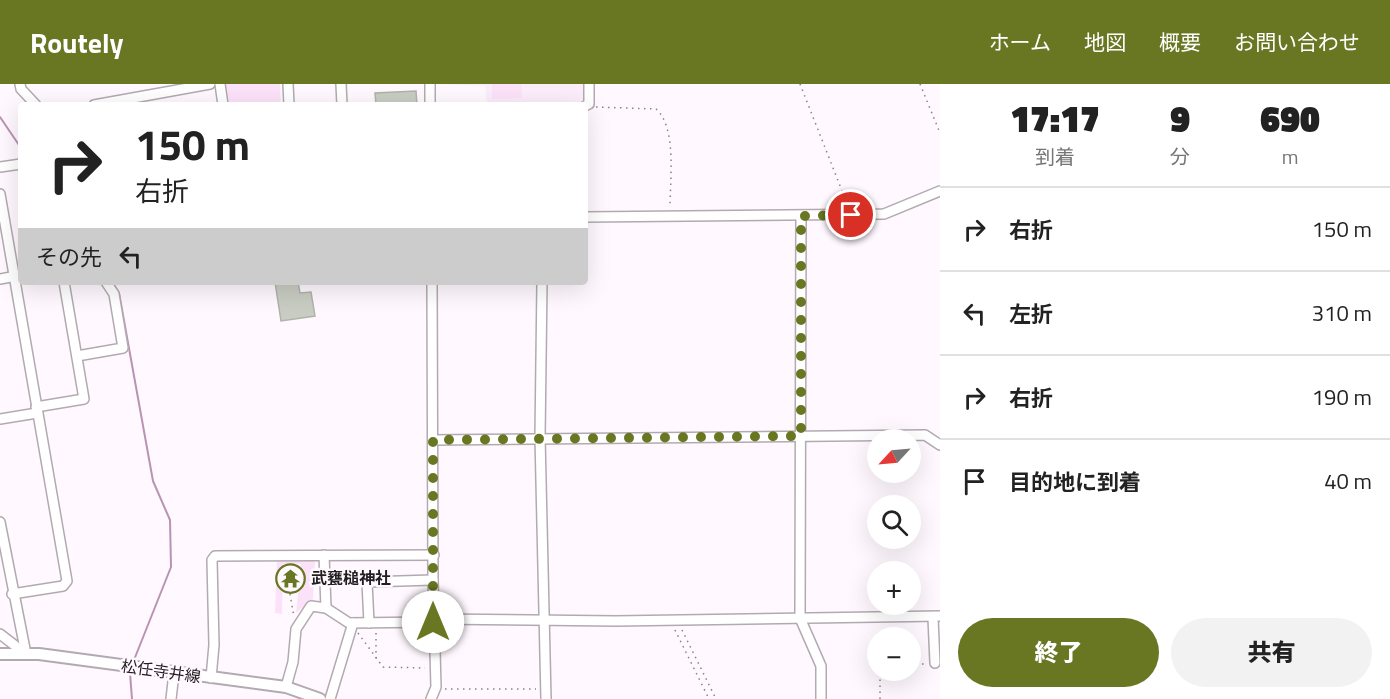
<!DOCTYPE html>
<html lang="ja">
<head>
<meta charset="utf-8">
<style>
  body { margin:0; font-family:"Titillium Web","Noto Sans JP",sans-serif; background:#f2f2f2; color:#222; height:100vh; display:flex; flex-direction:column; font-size:22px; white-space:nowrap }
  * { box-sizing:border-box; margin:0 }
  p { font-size:20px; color:#767676 }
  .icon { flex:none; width:33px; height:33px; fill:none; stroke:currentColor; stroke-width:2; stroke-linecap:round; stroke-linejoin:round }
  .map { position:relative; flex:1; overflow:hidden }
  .panel { display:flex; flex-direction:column; background:#fff; width:450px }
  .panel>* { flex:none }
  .guide { position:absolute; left:18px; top:18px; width:570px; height:183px; border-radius:6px; box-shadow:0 6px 24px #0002; background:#fff; color:#222; overflow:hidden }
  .needle { width:39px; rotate:244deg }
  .tools { position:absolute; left:867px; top:345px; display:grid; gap:12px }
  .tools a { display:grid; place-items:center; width:54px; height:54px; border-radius:50%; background:#fff; box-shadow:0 6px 24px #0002; font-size:30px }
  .pin { position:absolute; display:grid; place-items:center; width:51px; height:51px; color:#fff; margin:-26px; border:3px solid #fff; border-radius:50%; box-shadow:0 2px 6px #0007 }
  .me { position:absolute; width:66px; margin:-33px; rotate:0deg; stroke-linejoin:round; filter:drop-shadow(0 0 4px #0008) }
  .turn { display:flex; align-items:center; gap:21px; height:126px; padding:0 18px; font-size:27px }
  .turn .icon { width:78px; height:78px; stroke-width:2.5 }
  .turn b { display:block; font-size:42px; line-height:51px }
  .then { display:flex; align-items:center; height:57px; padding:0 18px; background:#0003; gap:12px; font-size:22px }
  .eta { display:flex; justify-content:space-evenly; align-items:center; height:102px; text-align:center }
  .eta b { font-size:36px; font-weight:800; line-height:42px }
  .cta { display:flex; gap:12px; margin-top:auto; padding:12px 18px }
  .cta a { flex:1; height:69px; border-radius:36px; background:#697723; color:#fff; font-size:24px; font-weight:800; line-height:69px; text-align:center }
  .cta a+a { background:#f2f2f2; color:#222 }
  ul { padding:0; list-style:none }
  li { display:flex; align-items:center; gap:18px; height:84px; padding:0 18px; border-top:2px solid #e0e0e0 }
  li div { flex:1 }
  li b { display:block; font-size:22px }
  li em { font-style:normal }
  header { display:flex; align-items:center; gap:36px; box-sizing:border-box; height:84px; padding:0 30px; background:#697723; color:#fff }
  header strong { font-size:28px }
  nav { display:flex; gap:33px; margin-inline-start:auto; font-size:21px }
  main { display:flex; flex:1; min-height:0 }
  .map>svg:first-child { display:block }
  .built { fill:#fcedfa }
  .green { fill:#fce2f8 }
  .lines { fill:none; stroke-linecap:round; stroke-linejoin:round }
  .stream { stroke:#b993b3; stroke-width:2 }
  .building { fill:#c9ccc2; stroke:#b0b3a9; stroke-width:1.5 }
  .minor-casing { stroke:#b3aab1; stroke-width:12 }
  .major-casing { stroke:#b3aab1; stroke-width:14 }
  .path { stroke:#878286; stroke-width:1.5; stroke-dasharray:1.5 4.5; stroke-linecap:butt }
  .minor { stroke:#fff; stroke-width:9 }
  .major { stroke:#fff; stroke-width:10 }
  .route { stroke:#697723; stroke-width:10; stroke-dasharray:0 18 }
  .labels { text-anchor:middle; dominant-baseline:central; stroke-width:5; stroke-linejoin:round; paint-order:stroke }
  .poi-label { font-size:16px; font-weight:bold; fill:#211e20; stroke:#fff8fe; text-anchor:start }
  .street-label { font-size:16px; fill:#211e20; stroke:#fff8fe }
</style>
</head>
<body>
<header>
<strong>Routely</strong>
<nav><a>ホーム</a><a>地図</a><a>概要</a><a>お問い合わせ</a></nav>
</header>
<main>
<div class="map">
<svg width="940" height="615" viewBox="0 0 940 615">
  <rect width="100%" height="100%" fill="#fff8fe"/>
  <!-- built -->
  <polygon class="built" points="435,0 584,0 584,14 577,21 487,20 485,2"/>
  <!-- green -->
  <g class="green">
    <polygon points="224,0 280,0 281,21 228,21"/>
    <polygon points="492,0 521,0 522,14 492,15"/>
    <polygon points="277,475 315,476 313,515 296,529 301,480 283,480 282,530 275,529"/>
  </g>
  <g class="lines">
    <!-- stream -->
    <g class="stream">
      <polyline points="0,33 21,64"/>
      <polyline points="112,198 119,209 153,397 170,436 171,483 134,576"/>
      <polyline points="130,589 132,615"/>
    </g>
  </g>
  <!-- building -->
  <g class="building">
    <polygon points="416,7 417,21 376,21 375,9"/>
    <polygon points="275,198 298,198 300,209 311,208 315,232 281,237"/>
  </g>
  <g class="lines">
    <defs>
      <g id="minor">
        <polyline points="20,0 21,5 36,21"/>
        <polyline points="220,0 223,21"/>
        <polyline points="288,0 289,21"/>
        <polyline points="341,0 342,21"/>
        <polyline points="430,0 430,21"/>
        <polyline points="94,21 210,0"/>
        <polyline points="585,22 589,20 589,0"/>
        <polyline points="0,83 21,80"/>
        <polyline points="0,110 67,497 63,502 12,510"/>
        <polyline points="801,132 800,534 821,582 821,615"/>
        <polyline points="585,133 884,130 940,107"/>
        <polyline points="0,195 21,191"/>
        <polyline points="542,198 540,353 546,615"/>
        <polyline points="77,272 123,264 114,210 106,198"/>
        <polyline points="36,323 84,315 64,198"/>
        <polyline points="0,335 37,329"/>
        <polyline points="433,356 925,351 940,361"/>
        <polyline points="0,438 26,570"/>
        <polyline points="324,471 326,524"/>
        <polyline points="933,534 935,579"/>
        <polyline points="434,535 616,537 940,532"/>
        <polyline points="369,539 367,498 433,496"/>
        <polyline points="0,550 26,570"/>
        <polyline points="211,594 214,561 212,476 215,472 434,471"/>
        <polyline points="286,603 293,578 296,545 311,522 326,524 349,539 433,538"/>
        <polyline points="171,615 174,589"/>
        <polyline points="330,615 353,539"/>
        <polyline points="431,615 436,603 433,496 432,198"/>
      </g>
      <polyline id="major" points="0,570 39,570 286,603 320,615"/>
    </defs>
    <!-- minor casing -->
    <use href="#minor" class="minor-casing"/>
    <!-- major casing -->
    <use href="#major" class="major-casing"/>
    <!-- path -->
    <g class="path">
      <polyline points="800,0 848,122"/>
      <polyline points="920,0 940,49"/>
      <path d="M596,23L656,25C677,43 670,97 670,123"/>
      <polyline points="290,510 294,533"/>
      <polyline points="675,546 709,615"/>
      <polyline points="682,546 716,615"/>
      <polyline points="358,549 383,583 425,584"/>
      <polyline points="376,549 376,577"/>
      <polyline points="910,580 925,580"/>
      <polyline points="445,605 536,605"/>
      <polyline points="880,615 880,586"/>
    </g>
    <!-- minor -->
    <use href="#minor" class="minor"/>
    <!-- major -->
    <use href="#major" class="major"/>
  </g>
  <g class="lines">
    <!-- route -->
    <polyline class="route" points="433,538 433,356 801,352 801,132 851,131"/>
  </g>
  <!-- icons -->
  <defs>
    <symbol id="temple-ring" viewBox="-11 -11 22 22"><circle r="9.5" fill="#fff8fe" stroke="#697723" stroke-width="1.5"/><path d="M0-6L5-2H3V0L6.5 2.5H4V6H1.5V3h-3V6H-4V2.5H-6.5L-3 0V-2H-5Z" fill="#697723"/></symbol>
  </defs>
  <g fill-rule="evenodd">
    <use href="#temple-ring" x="274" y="478" width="33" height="33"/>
  </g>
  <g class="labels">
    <!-- poi labels -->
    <g class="poi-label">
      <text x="311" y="494">武甕槌神社</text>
    </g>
    <!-- street labels -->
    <g class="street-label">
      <text transform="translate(161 587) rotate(8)">松任寺井線</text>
    </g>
  </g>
</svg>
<div class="tools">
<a><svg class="needle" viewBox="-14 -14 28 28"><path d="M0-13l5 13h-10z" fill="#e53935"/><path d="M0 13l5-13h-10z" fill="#767676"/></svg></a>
<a><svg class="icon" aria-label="search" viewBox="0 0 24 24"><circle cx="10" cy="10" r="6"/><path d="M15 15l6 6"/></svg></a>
<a>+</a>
<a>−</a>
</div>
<div class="pin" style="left:851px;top:131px;background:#d93025"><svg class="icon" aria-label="arrive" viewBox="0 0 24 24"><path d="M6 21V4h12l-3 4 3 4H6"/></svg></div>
<svg class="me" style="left:433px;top:538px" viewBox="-20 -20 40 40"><circle r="19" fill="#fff"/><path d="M0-13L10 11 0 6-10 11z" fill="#697723"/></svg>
<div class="guide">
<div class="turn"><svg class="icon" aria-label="right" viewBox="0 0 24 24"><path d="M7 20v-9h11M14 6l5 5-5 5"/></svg><div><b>150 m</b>右折</div></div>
<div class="then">その先<svg class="icon" aria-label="left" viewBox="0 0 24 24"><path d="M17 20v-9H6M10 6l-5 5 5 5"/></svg></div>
</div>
</div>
<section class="panel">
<div class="eta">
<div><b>17:17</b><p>到着</p></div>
<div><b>9</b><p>分</p></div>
<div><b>690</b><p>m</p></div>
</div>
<ul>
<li><svg class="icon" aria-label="right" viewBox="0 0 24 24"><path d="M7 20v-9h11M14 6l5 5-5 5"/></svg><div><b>右折</b></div><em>150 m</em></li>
<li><svg class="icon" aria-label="left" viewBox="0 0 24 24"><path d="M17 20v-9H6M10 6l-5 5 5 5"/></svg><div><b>左折</b></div><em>310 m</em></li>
<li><svg class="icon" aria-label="right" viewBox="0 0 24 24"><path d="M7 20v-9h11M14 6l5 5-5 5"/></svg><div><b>右折</b></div><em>190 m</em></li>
<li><svg class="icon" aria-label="arrive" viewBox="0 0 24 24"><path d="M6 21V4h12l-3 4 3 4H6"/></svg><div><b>目的地に到着</b></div><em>40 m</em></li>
</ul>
<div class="cta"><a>終了</a><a>共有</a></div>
</section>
</main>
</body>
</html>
